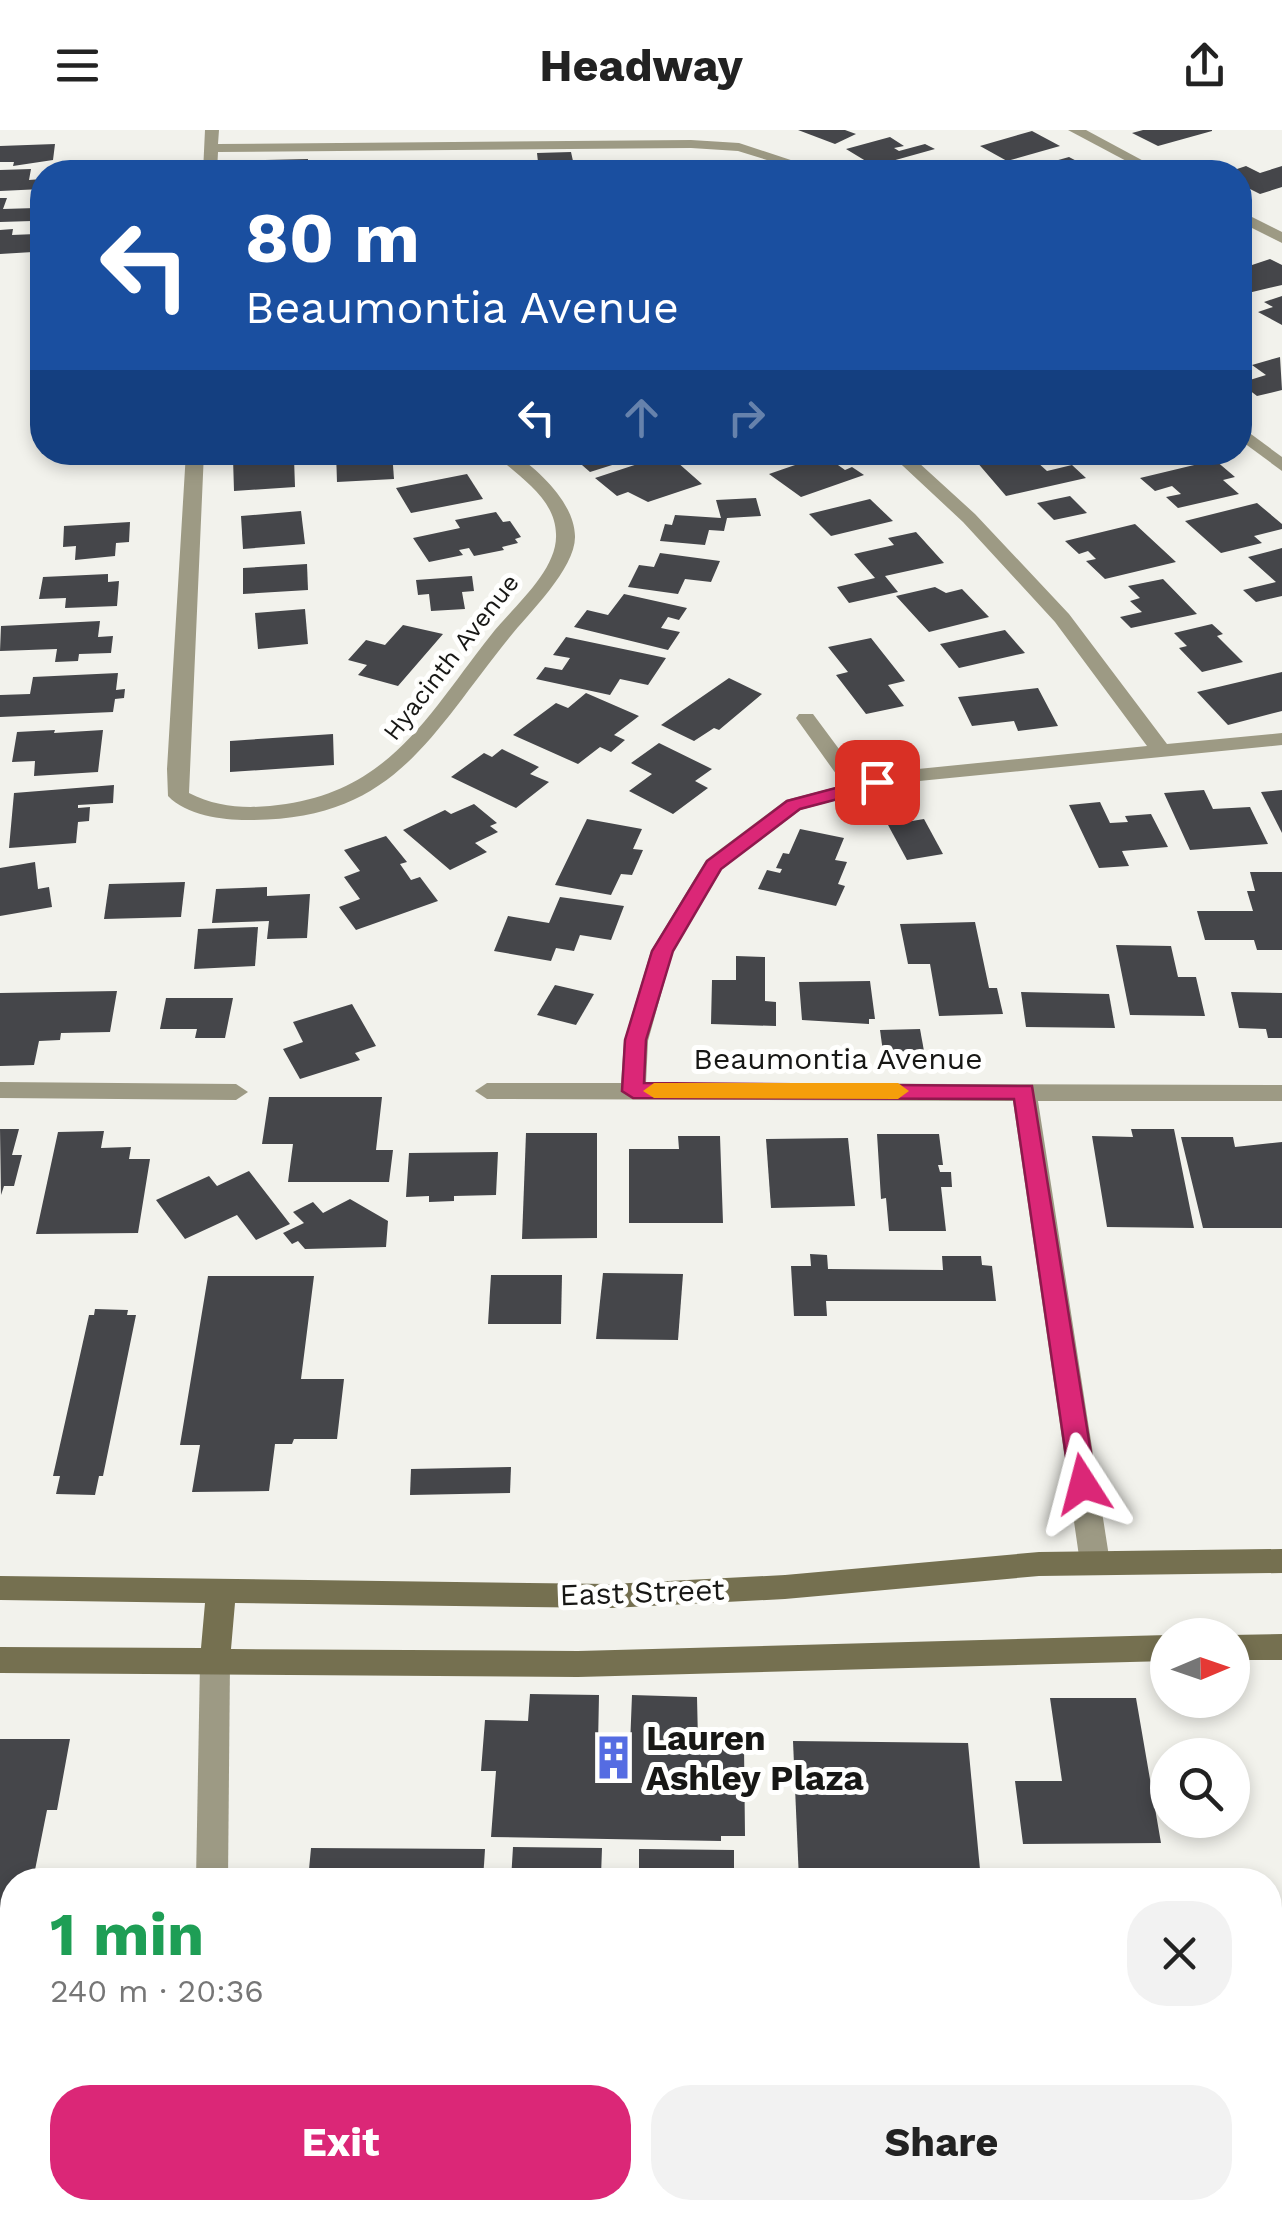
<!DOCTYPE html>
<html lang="en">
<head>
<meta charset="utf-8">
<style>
  body { margin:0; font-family:"Work Sans",sans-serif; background:#f2f2f2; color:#222; height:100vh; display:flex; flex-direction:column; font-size:38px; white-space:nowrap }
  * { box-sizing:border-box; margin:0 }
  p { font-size:32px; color:#767676 }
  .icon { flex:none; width:55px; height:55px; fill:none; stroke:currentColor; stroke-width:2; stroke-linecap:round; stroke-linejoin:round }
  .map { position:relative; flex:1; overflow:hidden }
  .sheet { position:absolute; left:0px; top:1738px; width:1282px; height:352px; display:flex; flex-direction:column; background:#fff; border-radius:40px 40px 0 0; box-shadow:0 5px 15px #0003 }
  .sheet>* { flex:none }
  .guide { position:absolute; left:30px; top:30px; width:1222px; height:305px; border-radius:40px; box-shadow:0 5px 15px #0003; background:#1a4fa0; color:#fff; overflow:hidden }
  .needle { width:65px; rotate:88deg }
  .buttons { position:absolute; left:1150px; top:1488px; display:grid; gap:20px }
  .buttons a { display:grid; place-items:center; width:100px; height:100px; border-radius:50%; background:#fff; box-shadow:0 5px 15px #0003; font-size:50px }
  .pin { position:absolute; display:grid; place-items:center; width:85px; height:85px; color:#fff; margin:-42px; border-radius:20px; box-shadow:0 5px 15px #0006 }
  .me { position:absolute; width:110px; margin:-55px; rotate:351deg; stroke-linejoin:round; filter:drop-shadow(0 0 8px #0008) }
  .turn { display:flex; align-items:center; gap:35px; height:210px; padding:0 50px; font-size:45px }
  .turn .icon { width:130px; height:130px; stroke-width:2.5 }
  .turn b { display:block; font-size:70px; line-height:85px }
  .lanes { display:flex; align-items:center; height:95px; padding:0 50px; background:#0003; justify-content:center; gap:50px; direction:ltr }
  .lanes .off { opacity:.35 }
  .round { display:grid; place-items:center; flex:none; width:105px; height:105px; border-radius:40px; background:#f2f2f2 }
  .head { display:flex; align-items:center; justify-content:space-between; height:170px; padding:0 50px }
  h1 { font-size:60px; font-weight:700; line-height:75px; color:#1e9e55 }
  .action { display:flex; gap:20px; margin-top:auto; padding:20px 50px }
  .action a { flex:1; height:115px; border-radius:40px; background:#db2777; color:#fff; font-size:40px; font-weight:700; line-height:115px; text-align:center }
  .action a+a { background:#f2f2f2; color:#222 }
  header { display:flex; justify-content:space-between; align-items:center; height:130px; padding:0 50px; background:#fff; font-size:45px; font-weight:700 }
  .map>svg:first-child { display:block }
  .building { fill:#45464a }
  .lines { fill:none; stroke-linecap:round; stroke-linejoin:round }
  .street { fill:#9d9a84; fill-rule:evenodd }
  .secondary { fill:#757050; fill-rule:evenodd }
  .route { fill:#db2777; stroke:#8e194d; stroke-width:2.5 }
  .slow { fill:#f59e0b }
  .labels { text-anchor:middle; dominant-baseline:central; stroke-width:10; stroke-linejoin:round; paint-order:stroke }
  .far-street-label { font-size:25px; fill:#171715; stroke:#fffffe }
  .street-label { font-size:30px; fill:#171715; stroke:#fffffe }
  .near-poi-label { font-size:35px; font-weight:bold; fill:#171715; stroke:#fffffe; text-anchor:start }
</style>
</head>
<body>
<header><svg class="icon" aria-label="menu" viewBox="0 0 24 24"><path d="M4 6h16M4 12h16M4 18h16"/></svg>Headway<svg class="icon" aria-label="share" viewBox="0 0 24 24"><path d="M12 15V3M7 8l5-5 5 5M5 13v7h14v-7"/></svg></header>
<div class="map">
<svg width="1282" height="2088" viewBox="0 0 1282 2088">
  <rect width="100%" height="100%" fill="#f2f2ec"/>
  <!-- building -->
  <g class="building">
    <polygon points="798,0 845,0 856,4 835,14"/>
    <polygon points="1143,0 1212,0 1212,1 1158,16 1132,3"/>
    <polygon points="1032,1 1060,16 1007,31 980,16"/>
    <polygon points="890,7 904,16 894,18 899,21 925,14 935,19 874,36 846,19"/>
    <polygon points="55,14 53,30 13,36 14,32 0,32 0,16"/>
    <polygon points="571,22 573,31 579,31 580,42 520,42 519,33 538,32 537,23"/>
    <polygon points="1069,27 1088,37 1102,35 1112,42 1059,42 1044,34"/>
    <polygon points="308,29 308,37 297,37 296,42 254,42 255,38 264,38 265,30"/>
    <polygon points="628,31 649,31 650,42 616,42 616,37 628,37"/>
    <polygon points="934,31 953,42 899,42 898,41"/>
    <polygon points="155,34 155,42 98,42 98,37"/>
    <polygon points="1246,36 1260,43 1282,36 1282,57 1260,64 1240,54 1240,42 1228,42"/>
    <polygon points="31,39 29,50 42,49 42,59 0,61 0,40"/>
    <polygon points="0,68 7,68 3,79 36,78 32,91 0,92"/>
    <polygon points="13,99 12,105 36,104 33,122 0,124 0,100"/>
    <polygon points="1270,129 1282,135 1282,155 1248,163 1240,159 1240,139"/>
    <polygon points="1282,166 1282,195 1258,182 1273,177 1264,172"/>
    <polygon points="1280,227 1282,260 1257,266 1240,253 1266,245 1252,235"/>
    <polygon points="336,322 392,322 394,349 337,352"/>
    <polygon points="567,322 619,322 628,330 590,342"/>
    <polygon points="729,322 793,322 793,323 770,331 763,326 742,333"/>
    <polygon points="1012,322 1044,322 1050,328 1036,331 1047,341 1072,335 1086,348 1006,366 976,331"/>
    <polygon points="668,324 702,354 648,372 628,362 617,366 595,348"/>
    <polygon points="824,325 845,340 852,337 864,345 801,367 769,344"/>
    <polygon points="258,326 258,330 294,328 295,357 234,361 233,328"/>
    <polygon points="1215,330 1235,347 1223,350 1239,364 1178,378 1166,367 1181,364 1172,356 1155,361 1140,348"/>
    <polygon points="467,344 483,369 411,383 396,358"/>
    <polygon points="1070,366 1087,383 1054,390 1037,373"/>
    <polygon points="756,368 761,386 727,388 724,401 709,400 705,415 660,411 665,394 672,395 675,385 721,388 716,370"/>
    <polygon points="870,369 893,391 831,406 809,384"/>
    <polygon points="1257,373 1282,394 1282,399 1254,406 1262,413 1221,423 1185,391"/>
    <polygon points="301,381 305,414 243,419 241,386"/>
    <polygon points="496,382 503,392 510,391 521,407 515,409 518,413 502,417 504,420 474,426 469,418 459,420 463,425 429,432 413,408 460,398 455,390"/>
    <polygon points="130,392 129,412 116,413 115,426 75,430 76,416 63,417 64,396"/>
    <polygon points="1135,394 1176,432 1105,449 1086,431 1096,429 1088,421 1079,424 1065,411"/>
    <polygon points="916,402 944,433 885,446 898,462 849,473 837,457 875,448 854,424 894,415 888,408"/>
    <polygon points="1282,418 1282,466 1256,472 1243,460 1276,452 1248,427"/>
    <polygon points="660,423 720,431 711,452 685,449 678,464 628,457 639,435 654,437"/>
    <polygon points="307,434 308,460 243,464 243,438"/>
    <polygon points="108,444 108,452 119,451 117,476 65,478 66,468 39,469 43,447"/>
    <polygon points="472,446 474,461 462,462 465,479 431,481 429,464 418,465 416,450"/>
    <polygon points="1163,449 1197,484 1131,498 1120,487 1142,482 1130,471 1140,468 1128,456"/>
    <polygon points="935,457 946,463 962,459 989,487 929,502 896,466"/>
    <polygon points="624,464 687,478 679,490 668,487 661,498 680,502 668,520 574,497 587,480 608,485"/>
    <polygon points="305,479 308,514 258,519 255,483"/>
    <polygon points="100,491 98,507 113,506 111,523 79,524 78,531 55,532 57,519 0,521 1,496"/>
    <polygon points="1212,494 1223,504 1217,506 1243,532 1202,542 1179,518 1187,516 1174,503"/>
    <polygon points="403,495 443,504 398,556 358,545 367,535 348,530 366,510 385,515"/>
    <polygon points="1005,500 1025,523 959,538 940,514"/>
    <polygon points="566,507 666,528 648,555 620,549 610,565 536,549 545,537 562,540 570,528 553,525"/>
    <polygon points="871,508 905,551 888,555 904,576 866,584 836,545 848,542 828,517"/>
    <polygon points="1282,542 1282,581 1228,595 1197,562"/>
    <polygon points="118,543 116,560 125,559 124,568 115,569 113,582 0,587 0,565 30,564 33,547"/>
    <polygon points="729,548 762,564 719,600 714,598 694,611 661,595"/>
    <polygon points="1038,558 1058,596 1018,601 1014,591 972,596 958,567"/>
    <polygon points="586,563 639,586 614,605 625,610 611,622 600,617 578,634 513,605 556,573 568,578"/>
    <polygon points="55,600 54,603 103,600 98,642 34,646 35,631 12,632 17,602"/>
    <polygon points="333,604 334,635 230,642 230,611"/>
    <polygon points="659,613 712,639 695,651 708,658 673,684 629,661 652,644 631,633"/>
    <polygon points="502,619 539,637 530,644 549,652 516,678 451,647 484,623 492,627"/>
    <polygon points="114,655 113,673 78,675 78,678 90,677 89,691 78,692 76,713 9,718 14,663"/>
    <polygon points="1204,660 1213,679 1250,677 1268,714 1190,720 1164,663"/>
    <polygon points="1282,660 1282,703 1261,662"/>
    <polygon points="1100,672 1110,693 1128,692 1125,686 1151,684 1168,717 1122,721 1129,736 1099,738 1069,675"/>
    <polygon points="474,674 497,693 490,696 498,702 475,713 487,722 450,740 403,700 445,680 451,684"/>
    <polygon points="587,689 642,699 633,719 643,720 632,745 621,744 611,765 555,755"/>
    <polygon points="924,689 943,724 907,730 888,695"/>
    <polygon points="800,699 844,708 835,730 847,732 838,754 845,756 836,776 758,759 767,740 780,743 782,739 776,738 783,723 789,724"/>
    <polygon points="386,706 407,732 400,734 411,750 420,747 438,771 356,800 339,777 360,769 344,747 360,741 344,720"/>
    <polygon points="35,732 38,759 49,757 52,777 0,786 0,738"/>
    <polygon points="1250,742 1282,742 1282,820 1257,820 1254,810 1205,810 1197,781 1253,781 1247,761 1255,761"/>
    <polygon points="185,752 181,787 104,789 109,754"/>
    <polygon points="267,757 267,766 310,764 307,808 267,809 269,791 212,793 216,759"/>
    <polygon points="560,767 624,776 611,810 580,805 574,821 556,818 551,831 494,821 508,786 549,793"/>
    <polygon points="975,792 989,858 997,858 1003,884 939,886 930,834 908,834 900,794"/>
    <polygon points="258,797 255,836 194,839 198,799"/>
    <polygon points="1116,815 1171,816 1178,847 1196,847 1205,886 1130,885"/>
    <polygon points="736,826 765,827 765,871 776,872 776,896 711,894 712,850 736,850"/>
    <polygon points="870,851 875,889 869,889 869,894 802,890 799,852"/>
    <polygon points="555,855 594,864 576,895 537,885"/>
    <polygon points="117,861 110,902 61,903 60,910 39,911 34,935 0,936 0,863"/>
    <polygon points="1021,862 1109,864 1115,898 1026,897"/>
    <polygon points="1231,862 1282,863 1282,908 1268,908 1266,899 1239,898"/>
    <polygon points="166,868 233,868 225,908 195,908 197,899 160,899"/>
    <polygon points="352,874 376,916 355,923 360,930 300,949 283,919 303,912 293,892"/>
    <polygon points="920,899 924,921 883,922 880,900"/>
    <polygon points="269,967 382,967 376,1020 393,1020 389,1052 288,1052 293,1014 262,1014"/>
    <polygon points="0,999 19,999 12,1025 22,1025 14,1056 4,1056 1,1065"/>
    <polygon points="1131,999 1174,999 1194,1098 1107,1097 1092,1006 1133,1007"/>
    <polygon points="104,1001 101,1018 131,1017 129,1029 150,1029 138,1103 36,1104 58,1002"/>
    <polygon points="526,1003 597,1003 597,1108 522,1109"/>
    <polygon points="877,1004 939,1004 943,1035 938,1035 940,1042 951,1042 952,1057 941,1057 946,1101 889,1101 886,1068 881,1069"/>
    <polygon points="678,1006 720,1006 723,1093 629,1093 629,1019 679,1019"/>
    <polygon points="1181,1007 1233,1007 1235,1017 1282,1012 1282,1098 1203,1098"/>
    <polygon points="848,1008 855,1076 771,1078 766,1009"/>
    <polygon points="498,1022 496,1065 454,1066 454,1071 429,1072 429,1066 406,1067 409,1023"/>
    <polygon points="249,1041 290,1094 256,1110 237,1085 185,1109 156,1070 209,1046 217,1056"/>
    <polygon points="350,1069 388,1091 386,1117 305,1119 298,1111 292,1114 283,1103 304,1093 293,1082 313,1072 323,1083"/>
    <polygon points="810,1124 827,1125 828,1139 943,1140 942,1126 981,1126 982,1135 992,1136 996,1171 826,1171 827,1186 794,1186 791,1136 811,1136"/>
    <polygon points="603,1143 683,1144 678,1210 596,1209"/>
    <polygon points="491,1145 562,1145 561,1194 488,1194"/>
    <polygon points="208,1146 314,1146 301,1249 344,1249 337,1309 294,1309 292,1314 275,1314 269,1361 192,1362 200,1315 180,1315"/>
    <polygon points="95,1179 128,1180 127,1185 136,1185 103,1346 99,1346 95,1365 56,1364 60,1346 53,1346 89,1185 94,1185"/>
    <polygon points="511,1337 510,1363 410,1365 411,1339"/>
    <polygon points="530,1564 599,1565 598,1615 630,1616 632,1565 697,1567 698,1611 744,1616 745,1706 721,1706 721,1711 491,1707 496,1641 481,1641 485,1590 528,1591"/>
    <polygon points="1050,1568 1136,1568 1161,1713 1023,1714 1015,1651 1062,1651"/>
    <polygon points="0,1609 70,1609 57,1680 47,1680 33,1750 12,1750 12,1841 0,1841"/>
    <polygon points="793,1611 968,1613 981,1750 799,1750"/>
    <polygon points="513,1717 602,1718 601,1746 613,1750 511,1750"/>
    <polygon points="311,1718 485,1719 483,1750 308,1750"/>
    <polygon points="639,1719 734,1720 734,1750 639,1750"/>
    <rect x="362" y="2078" width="88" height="10"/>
    <rect x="772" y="2078" width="101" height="10"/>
    <polygon points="1010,2078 1108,2078 1109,2088 1011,2088"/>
  </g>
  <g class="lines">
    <!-- street -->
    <g class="street">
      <polygon points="205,0 219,0 218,14 691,10 739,13 827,42 806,42 738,21 691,18 218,22 217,42 203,42"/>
      <polygon points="1068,0 1086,0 1164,42 1147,42"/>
      <polygon points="1240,81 1282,102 1282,113 1240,92"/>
      <polygon points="1240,296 1282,327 1282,341 1240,310"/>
      <path d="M186,322H204L189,663C220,679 253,679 286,674C392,658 430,582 491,505C512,478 558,441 556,404C555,366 516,346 493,322H513C539,341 574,372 575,406C576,438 529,483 509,508C429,607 394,691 247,690C222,690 186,685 168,666L167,639Z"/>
      <polygon points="888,322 907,322 975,384 1069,484 1167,614 1282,603 1282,615 899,653 800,680 722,739 673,821 648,911 646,953 1282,955 1282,971 1038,971 1110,1433 1105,1442 1095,1445 1085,1442 1080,1433 1013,971 487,969 475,961 487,953 621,953 624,911 651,821 706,730 786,670 844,655 796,588 799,584 813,584 862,650 898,641 1147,616 1055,492 963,392"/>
      <polygon points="0,952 236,954 248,962 236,970 0,968"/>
      <polygon points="215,1519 226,1523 230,1532 228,1750 196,1750 200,1532 204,1523"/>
      <rect x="1270" y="1953" width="12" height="34"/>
      <polygon points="194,2078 230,2078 229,2088 193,2088"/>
    </g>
    <!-- secondary -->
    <g class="secondary">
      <polygon points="1282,1419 1282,1443 1039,1446 785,1469 611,1478 235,1473 231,1519 578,1521 1168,1505 1168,1531 578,1547 0,1543 0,1517 201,1518 205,1473 0,1470 0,1446 611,1454 785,1445 1039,1422"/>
      <polygon points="1282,1504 1282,1530 1232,1530 1230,1505"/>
    </g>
  </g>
  <!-- route -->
  <polygon class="route" points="877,647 887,652 884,657 800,679 721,739 673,821 646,910 644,953 1032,956 1096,1354 1092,1361 1083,1364 1074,1361 1070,1354 1014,969 633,968 622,961 625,910 652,821 707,731 787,671"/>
  <!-- slow -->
  <polygon class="slow" points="654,953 898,953 909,961 898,969 654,968 643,961"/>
  <!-- icons -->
  <defs>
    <symbol id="building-bare" viewBox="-9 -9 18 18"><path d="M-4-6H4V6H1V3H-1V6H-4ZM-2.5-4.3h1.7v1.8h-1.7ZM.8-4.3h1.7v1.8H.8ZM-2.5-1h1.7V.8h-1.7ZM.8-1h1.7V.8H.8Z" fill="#556ce2" stroke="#fffffe" stroke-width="2.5" paint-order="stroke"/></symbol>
  </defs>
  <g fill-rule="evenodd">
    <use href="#building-bare" x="582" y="1596" width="63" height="63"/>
  </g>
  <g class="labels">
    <!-- far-street labels -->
    <g class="far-street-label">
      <text transform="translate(451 527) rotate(-52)">Hyacinth Avenue</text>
    </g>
    <!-- street labels -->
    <g class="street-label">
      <text x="838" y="928">Beaumontia Avenue</text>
      <text transform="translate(642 1462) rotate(-2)">East Street</text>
    </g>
    <!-- near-poi labels -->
    <g class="near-poi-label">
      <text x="646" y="1608">Lauren<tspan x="646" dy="40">Ashley Plaza</tspan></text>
    </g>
  </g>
</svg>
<div class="buttons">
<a><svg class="needle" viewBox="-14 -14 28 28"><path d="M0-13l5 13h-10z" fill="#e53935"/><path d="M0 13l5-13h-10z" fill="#767676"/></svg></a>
<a><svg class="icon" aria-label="search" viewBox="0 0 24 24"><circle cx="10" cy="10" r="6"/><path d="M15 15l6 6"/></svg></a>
</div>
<div class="pin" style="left:877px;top:652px;background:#d93025"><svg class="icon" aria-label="arrive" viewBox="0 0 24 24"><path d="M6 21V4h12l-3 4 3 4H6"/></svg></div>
<svg class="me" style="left:1083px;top:1354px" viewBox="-20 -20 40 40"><path d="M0-17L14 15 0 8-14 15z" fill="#db2777" stroke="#fff" stroke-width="4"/></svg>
<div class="guide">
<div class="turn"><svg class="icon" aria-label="left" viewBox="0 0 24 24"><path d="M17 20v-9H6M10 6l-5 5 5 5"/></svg><div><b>80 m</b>Beaumontia Avenue</div></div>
<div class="lanes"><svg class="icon" aria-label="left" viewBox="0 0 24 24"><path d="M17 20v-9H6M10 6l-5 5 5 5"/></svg><svg class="icon off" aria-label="ahead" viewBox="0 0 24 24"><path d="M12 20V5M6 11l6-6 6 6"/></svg><svg class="icon off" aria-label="right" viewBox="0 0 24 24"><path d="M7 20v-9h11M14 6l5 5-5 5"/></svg></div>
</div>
<section class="sheet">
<div class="head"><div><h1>1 min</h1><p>240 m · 20:36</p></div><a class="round"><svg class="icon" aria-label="close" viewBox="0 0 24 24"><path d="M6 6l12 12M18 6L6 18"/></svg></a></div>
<div class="action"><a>Exit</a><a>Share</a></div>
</section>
</div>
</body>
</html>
